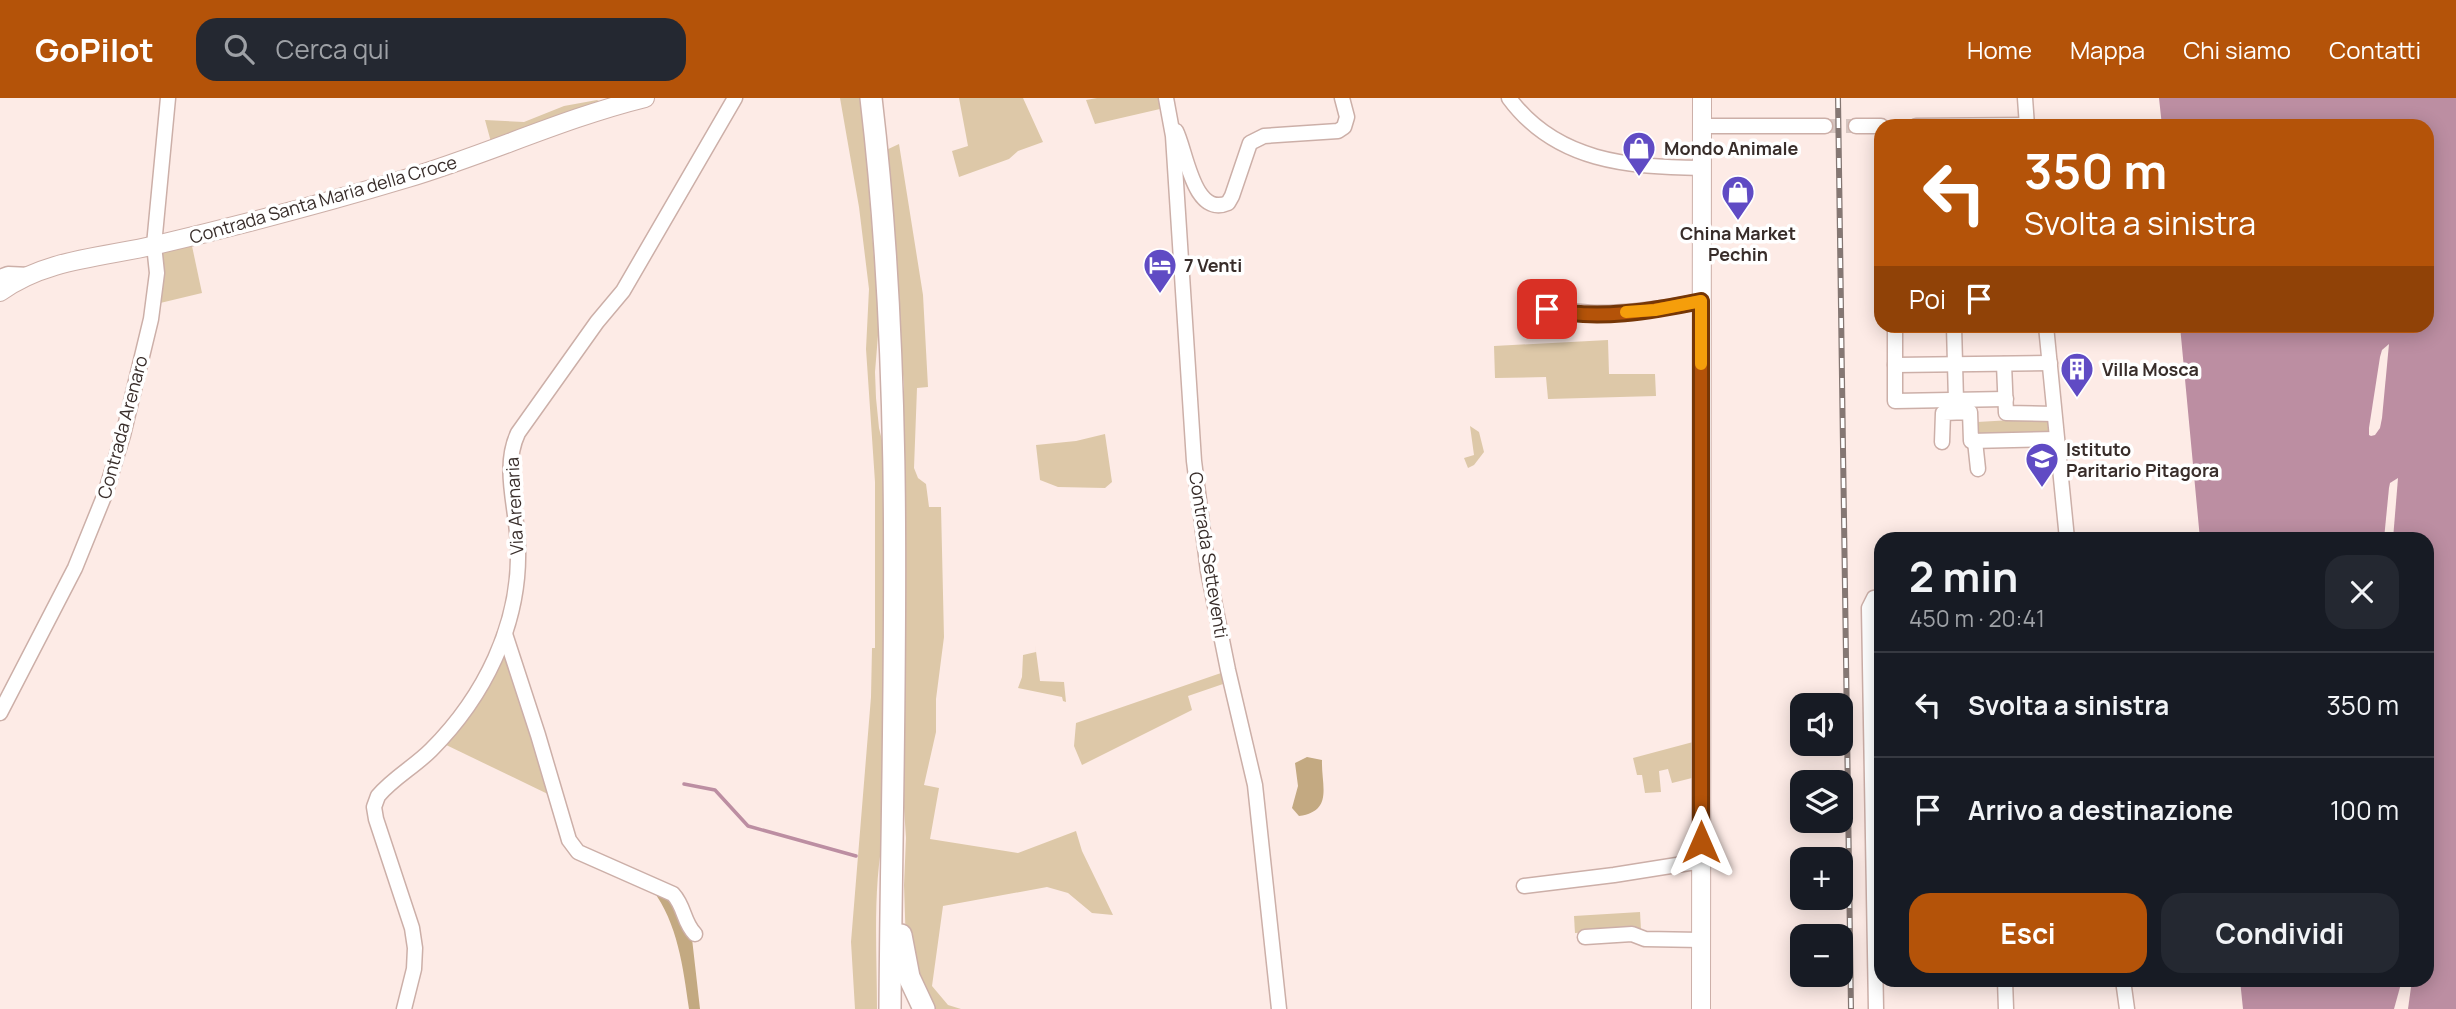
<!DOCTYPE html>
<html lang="it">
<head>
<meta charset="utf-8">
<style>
  body { margin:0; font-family:Manrope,sans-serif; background:#242831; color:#f1f3f6; height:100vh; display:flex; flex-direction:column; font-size:26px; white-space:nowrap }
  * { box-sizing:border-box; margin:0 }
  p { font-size:23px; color:#9ea1a6 }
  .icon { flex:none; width:38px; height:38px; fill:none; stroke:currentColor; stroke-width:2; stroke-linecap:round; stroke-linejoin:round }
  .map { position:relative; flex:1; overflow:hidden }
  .drawer { position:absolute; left:1874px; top:434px; width:560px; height:455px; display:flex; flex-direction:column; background:#171b24; border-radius:21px; box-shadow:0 4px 18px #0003 }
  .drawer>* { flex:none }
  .banner { position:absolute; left:1874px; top:21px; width:560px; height:214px; border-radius:21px; box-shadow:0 4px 18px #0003; background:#b45309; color:#fff; overflow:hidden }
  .fabs { position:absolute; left:1790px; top:595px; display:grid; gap:14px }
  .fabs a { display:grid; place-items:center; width:63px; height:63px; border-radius:14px; background:#171b24; box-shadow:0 4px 18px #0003; font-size:35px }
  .pin { position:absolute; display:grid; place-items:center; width:60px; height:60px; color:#fff; margin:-30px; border-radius:14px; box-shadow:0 4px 10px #0006 }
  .me { position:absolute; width:77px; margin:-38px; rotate:0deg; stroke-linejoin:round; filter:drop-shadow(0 0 5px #0008) }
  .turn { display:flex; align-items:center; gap:24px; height:147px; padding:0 35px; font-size:32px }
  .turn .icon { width:91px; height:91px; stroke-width:2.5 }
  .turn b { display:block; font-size:49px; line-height:60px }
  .then { display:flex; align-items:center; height:66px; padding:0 35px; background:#0003; gap:14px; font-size:26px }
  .round { display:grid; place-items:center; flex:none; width:74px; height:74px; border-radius:21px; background:#242831 }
  .summary { display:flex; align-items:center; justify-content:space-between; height:119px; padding:0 35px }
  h1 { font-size:42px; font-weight:700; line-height:52px }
  .action { display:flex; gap:14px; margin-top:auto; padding:14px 35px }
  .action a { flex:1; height:80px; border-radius:21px; background:#b45309; color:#fff; font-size:28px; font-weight:700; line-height:80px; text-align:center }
  .action a+a { background:#242831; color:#f1f3f6 }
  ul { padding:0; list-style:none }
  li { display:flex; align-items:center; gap:21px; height:105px; padding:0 35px; border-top:2px solid #363941 }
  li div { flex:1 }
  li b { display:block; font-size:26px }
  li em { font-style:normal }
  header { display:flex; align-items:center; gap:42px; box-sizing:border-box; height:98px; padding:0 35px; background:#b45309; color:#fff }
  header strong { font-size:33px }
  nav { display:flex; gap:38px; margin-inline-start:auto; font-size:24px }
  .search { width:490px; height:63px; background:#242831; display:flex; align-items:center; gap:18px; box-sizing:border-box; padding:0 24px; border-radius:21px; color:#9ea1a6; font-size:26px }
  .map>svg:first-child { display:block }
  .green { fill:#ddc8a8 }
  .forest { fill:#c3a981 }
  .water { fill:#bc8ea2 }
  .pier { fill:#fdebe6 }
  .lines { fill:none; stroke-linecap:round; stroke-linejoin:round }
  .stream { stroke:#bc8ea2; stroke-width:3.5 }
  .minor-tunnel { stroke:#d6c5c0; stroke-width:14; stroke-dasharray:14 7; stroke-linecap:butt }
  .minor-casing { stroke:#ccafa8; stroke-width:17 }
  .major-casing { stroke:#ccafa8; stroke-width:20 }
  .highway-casing { stroke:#ccafa8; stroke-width:24 }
  .minor { stroke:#fff; stroke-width:14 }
  .major { stroke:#fff; stroke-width:18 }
  .highway { stroke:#fff; stroke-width:21 }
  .rail-casing { stroke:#857773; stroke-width:6 }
  .rail { stroke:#fff; stroke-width:3.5; stroke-dasharray:10; stroke-linecap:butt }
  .route-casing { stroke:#753606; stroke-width:18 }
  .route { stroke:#b45309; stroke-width:12 }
  .slow { stroke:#f59e0b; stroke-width:12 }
  .labels { text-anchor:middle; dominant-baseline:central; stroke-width:7; stroke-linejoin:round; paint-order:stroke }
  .poi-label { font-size:18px; font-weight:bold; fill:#382d2a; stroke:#fff; text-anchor:start }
  .street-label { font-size:18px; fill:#382d2a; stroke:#fff }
</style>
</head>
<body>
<header>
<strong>GoPilot</strong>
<div class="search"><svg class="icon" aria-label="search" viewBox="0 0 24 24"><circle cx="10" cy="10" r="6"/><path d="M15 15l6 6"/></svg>Cerca qui</div>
<nav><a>Home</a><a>Mappa</a><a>Chi siamo</a><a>Contatti</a></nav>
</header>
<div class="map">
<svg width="2456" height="911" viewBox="0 0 2456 911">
  <rect width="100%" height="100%" fill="#fdebe6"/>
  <!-- green -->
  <g class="green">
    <path d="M840,0H862L879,225L875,274L876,300L879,330L886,359L885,729C872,789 877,851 877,911H855L851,844L871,599L872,550H875V384L866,251L869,191L859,109Z"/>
    <polygon points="959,0 1023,0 1043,44 1018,53 1009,61 959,79 952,53 968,48"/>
    <polygon points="1097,0 1158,0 1160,11 1095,26 1086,2"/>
    <polygon points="597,2 601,4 491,44 485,22 524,24 564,8"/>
    <polygon points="899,46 923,197 928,289 917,290 914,370 918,380 926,386 929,409 941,409 944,539 936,601 936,634 924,687 939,690 930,741 1018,755 1076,733 1082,753 1113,817 1092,815 1068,795 1047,789 943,808 932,888 948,907 961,911 930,911 906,849 904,787 906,740 902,680 904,288 884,53"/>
    <polygon points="192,148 202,195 156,206 160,155"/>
    <polygon points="1608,242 1609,276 1655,276 1656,298 1548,301 1546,279 1495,280 1494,248"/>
    <polygon points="2048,320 2049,336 1978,339 1977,324"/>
    <polygon points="1470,328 1479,334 1484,354 1474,367 1468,370 1464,360 1474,357"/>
    <polygon points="1105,336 1112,384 1105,390 1058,389 1040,382 1036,347 1076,343"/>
    <polygon points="504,545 554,699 440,644"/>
    <polygon points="1035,546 1040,583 1064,584 1066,604 1063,603 1062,599 1018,590 1022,579 1023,557 1036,554"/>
    <polygon points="1221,575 1223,586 1188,598 1192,612 1082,667 1074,648 1076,625"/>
    <polygon points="1693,644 1692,680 1672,685 1668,671 1659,673 1661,694 1645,695 1642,677 1637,677 1633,660"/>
    <polygon points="1640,814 1641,832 1575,835 1574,818"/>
  </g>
  <!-- forest -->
  <g class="forest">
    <path d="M1307,659L1322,662C1321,687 1334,713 1299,718L1292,710L1298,688L1295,665Z"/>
    <path d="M652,791L675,801L690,823L700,911H689C683,869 678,826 652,791Z"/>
  </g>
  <!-- water -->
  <polygon class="water" points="2159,0 2456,0 2456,911 2243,911 2240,882 2427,882 2427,441 2200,441 2180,228 2427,228 2427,28 2162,28"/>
  <!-- pier -->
  <g class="pier">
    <polygon points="2389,246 2382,320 2380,330 2375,337 2371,338 2369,337 2369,330 2380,259 2382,252"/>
    <polygon points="2398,380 2393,441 2384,441 2389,390 2390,385"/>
    <polygon points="2402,882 2412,882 2408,911 2394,911"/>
  </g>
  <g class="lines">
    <!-- stream -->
    <polyline class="stream" points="684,686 715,692 748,728 856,758"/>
    <!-- minor-tunnel -->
    <polyline class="minor-tunnel" points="1825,28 1856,28"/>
    <defs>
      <g id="minor">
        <polyline points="1166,0 1173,38 1194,363 1208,473 1228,572 1255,687 1279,911"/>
        <path d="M1509,0C1556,64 1629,69 1701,70"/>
        <polyline points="2025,0 2027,28"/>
        <polyline points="1702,28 1825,28"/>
        <polyline points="1856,28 1881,28"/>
        <polyline points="1916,28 2027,27"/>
        <path d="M1176,33C1186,52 1193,120 1228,105L1232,98L1250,45L1264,38L1338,33L1344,29L1347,19L1342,0"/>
        <polyline points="0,179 8,176 30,177"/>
        <path d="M1542,213C1551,210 1584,215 1597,215C1633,215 1667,210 1701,203"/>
        <polyline points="1895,228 1895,303 2006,301"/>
        <polyline points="1954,228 1956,303"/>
        <polyline points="2046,228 2067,441"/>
        <polyline points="2004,266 2006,315 2054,316"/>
        <polyline points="1895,267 2050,265"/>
        <polyline points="1975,343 1978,371"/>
        <polyline points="1942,344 1943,315 1970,314 1971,343 2056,341"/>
        <path d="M505,536L538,637L569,742L578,754L673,796C685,809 683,824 695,836"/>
        <polyline points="0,615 75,470 105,396 123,337 151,221 157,175 154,147 168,0"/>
        <polyline points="1524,788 1614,777 1702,763"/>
        <polyline points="1585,839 1632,836 1645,841 1701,842"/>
        <polyline points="2005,882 2006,911"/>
        <polyline points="2123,882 2127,911"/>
        <path d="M404,911L414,871L415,850L412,830L376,721L374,709L378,698C393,680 414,669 431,652C484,599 520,527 518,451C518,412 501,371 518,335L597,224L623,193L735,0"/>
        <polyline points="1876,911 1869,510 1874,500 1881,499"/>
      </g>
      <g id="major">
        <path d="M0,194C45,161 104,159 156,147C241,127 325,105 408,80C488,56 564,20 645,0"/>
        <polyline points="1701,911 1702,0"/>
      </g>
      <g id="highway">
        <path d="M871,0C907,302 892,607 890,911"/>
        <polyline points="901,837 909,879 924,911"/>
      </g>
    </defs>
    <!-- minor casing -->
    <use href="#minor" class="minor-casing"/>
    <!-- major casing -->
    <use href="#major" class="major-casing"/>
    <!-- highway casing -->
    <use href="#highway" class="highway-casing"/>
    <!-- minor -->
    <use href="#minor" class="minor"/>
    <!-- major -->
    <use href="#major" class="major"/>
    <!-- highway -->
    <use href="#highway" class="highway"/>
    <defs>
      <polyline id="rail" points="1838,0 1851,911"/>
    </defs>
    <!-- rail casing -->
    <use href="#rail" class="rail-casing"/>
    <!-- rail -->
    <use href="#rail" class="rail"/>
  </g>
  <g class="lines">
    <defs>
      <path id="route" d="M1547,211C1596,223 1653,213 1701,203V744"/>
    </defs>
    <!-- route casing -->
    <use href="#route" class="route-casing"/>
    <!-- route -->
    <use href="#route" class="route"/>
    <!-- slow -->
    <polyline class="slow" points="1626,214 1655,212 1701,203 1701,266"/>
  </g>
  <!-- icons -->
  <defs>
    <symbol id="shop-pin" viewBox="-11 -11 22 30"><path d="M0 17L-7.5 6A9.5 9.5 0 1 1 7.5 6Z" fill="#604bc4" stroke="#fff"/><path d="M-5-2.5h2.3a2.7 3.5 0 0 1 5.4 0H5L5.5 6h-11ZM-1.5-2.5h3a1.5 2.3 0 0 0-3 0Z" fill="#fff"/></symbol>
    <symbol id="hotel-pin" viewBox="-11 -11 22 30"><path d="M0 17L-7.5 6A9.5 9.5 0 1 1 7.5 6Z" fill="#604bc4" stroke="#fff"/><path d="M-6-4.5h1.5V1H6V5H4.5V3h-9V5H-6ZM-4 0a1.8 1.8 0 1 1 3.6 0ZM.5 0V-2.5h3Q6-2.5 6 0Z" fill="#fff"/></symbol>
    <symbol id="building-pin" viewBox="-11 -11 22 30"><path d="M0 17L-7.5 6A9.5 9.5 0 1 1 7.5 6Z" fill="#604bc4" stroke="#fff"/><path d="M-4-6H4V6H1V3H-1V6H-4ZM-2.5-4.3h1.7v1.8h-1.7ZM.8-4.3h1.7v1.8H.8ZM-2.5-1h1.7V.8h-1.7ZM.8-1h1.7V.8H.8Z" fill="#fff"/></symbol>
    <symbol id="school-pin" viewBox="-11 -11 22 30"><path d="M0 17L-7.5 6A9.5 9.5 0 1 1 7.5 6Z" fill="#604bc4" stroke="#fff"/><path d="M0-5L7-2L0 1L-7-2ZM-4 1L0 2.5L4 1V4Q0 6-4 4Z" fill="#fff"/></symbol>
  </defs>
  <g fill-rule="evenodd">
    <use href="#shop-pin" x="1620" y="31" width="38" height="52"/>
    <use href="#shop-pin" x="1719" y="75" width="38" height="52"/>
    <use href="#hotel-pin" x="1141" y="148" width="38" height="52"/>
    <use href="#building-pin" x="2058" y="252" width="38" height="52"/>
    <use href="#school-pin" x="2023" y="342" width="38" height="52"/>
  </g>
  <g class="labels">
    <!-- poi labels -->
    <g class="poi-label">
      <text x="1664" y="50">Mondo Animale</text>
      <text x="1738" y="135" text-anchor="middle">China Market<tspan x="1738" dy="21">Pechin</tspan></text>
      <text x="1184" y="167">7 Venti</text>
      <text x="2102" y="271">Villa Mosca</text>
      <text x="2066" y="351">Istituto<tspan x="2066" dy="21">Paritario Pitagora</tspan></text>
    </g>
    <!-- street labels -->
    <g class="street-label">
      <text transform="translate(323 101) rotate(-16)">Contrada Santa Maria della Croce</text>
      <text transform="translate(122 329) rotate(-75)">Contrada Arenaro</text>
      <text transform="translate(514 408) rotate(-93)">Via Arenaria</text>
      <text transform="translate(1209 457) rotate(81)">Contrada Setteventi</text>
    </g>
  </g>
</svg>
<div class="fabs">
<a><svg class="icon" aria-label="sound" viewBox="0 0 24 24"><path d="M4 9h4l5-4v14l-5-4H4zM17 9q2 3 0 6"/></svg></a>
<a><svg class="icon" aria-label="layers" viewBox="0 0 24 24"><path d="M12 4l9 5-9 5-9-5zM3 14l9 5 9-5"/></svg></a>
<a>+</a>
<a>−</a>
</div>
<div class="pin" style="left:1547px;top:211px;background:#d93025"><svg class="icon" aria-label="arrive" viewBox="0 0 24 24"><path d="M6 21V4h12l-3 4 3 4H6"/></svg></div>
<svg class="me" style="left:1701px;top:744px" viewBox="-20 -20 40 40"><path d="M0-17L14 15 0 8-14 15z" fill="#b45309" stroke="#fff" stroke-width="4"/></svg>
<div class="banner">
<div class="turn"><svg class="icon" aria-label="left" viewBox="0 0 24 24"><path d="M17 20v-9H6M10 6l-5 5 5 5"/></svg><div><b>350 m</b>Svolta a sinistra</div></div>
<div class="then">Poi<svg class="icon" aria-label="arrive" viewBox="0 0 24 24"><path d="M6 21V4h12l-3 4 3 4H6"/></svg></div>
</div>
<section class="drawer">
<div class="summary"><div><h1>2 min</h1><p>450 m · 20:41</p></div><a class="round"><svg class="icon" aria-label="close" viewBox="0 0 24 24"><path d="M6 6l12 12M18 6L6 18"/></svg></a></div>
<ul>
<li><svg class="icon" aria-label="left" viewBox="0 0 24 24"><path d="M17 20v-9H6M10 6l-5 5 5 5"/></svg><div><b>Svolta a sinistra</b></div><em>350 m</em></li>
<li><svg class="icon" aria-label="arrive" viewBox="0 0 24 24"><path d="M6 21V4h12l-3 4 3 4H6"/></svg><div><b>Arrivo a destinazione</b></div><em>100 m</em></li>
</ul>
<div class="action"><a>Esci</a><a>Condividi</a></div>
</section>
</div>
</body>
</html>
